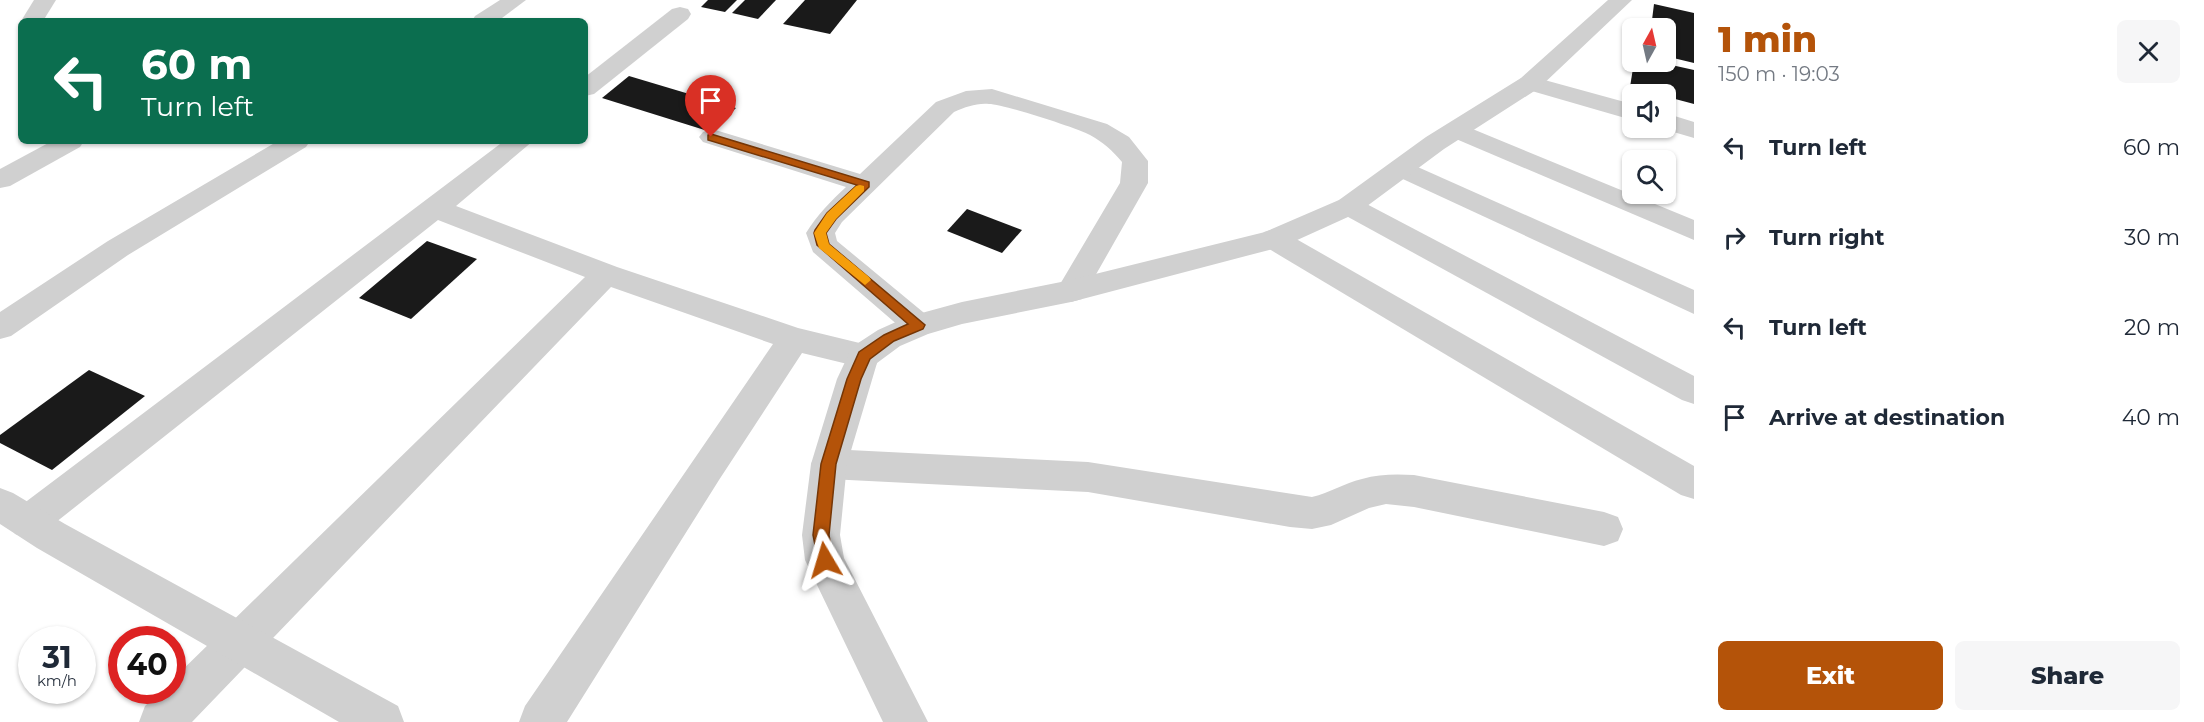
<!DOCTYPE html>
<html lang="en">
<head>
<meta charset="utf-8">
<style>
  body { margin:0; font-family:Montserrat,sans-serif; background:#f6f6f7; color:#1f2937; height:100vh; display:flex; flex-direction:column; font-size:22px; white-space:nowrap }
  * { box-sizing:border-box; margin:0 }
  p { font-size:20px; color:#747a83 }
  .icon { flex:none; width:33px; height:33px; fill:none; stroke:currentColor; stroke-width:2; stroke-linecap:round; stroke-linejoin:round }
  .map { position:relative; flex:1; overflow:hidden }
  .sheet { display:flex; flex-direction:column; background:#fff; width:510px }
  .sheet>* { flex:none }
  .hud { position:absolute; left:18px; top:18px; width:570px; height:126px; border-radius:9px; box-shadow:0 2px 4px #0004; background:#0b6e4f; color:#fff; overflow:hidden }
  .needle { width:39px; rotate:8deg }
  .controls { position:absolute; left:1622px; top:18px; display:grid; gap:12px }
  .controls a { display:grid; place-items:center; width:54px; height:54px; border-radius:9px; background:#fff; box-shadow:0 2px 4px #0004; font-size:30px }
  .speed { position:absolute; left:18px; top:626px; display:flex; gap:12px; font-size:30px; font-weight:700; text-align:center }
  .speed>* { display:grid; place-content:center; width:78px; height:78px; border-radius:50%; background:#fff; box-shadow:0 2px 4px #0004; line-height:1 }
  .speed small { font-size:15px; font-weight:400 }
  .speed .limit { border:9px solid #d22; background:#fff; color:#111 }
  .pin { position:absolute; display:grid; place-items:center; width:51px; height:51px; color:#fff; margin:-62px -26px; border-radius:50% 50% 50% 0; rotate:-45deg; box-shadow:0 0 6px #0007 }
  .pin .icon { rotate:45deg }
  .me { position:absolute; width:66px; margin:-33px; rotate:353deg; stroke-linejoin:round; filter:drop-shadow(0 0 4px #0008) }
  .turn { display:flex; align-items:center; gap:21px; height:126px; padding:0 24px; font-size:27px }
  .turn .icon { width:78px; height:78px; stroke-width:2.5 }
  .turn b { display:block; font-size:42px; line-height:51px }
  .round { display:grid; place-items:center; flex:none; width:63px; height:63px; border-radius:9px; background:#f6f6f7 }
  .summary { display:flex; align-items:center; justify-content:space-between; height:102px; padding:0 24px }
  h1 { font-size:36px; font-weight:800; line-height:45px; color:#b45309 }
  .action { display:flex; gap:12px; margin-top:auto; padding:12px 24px }
  .action a { flex:1; height:69px; border-radius:9px; background:#b45309; color:#fff; font-size:24px; font-weight:800; line-height:69px; text-align:center }
  .action a+a { background:#f6f6f7; color:#1f2937 }
  ul { padding:0; list-style:none }
  li { display:flex; align-items:center; gap:18px; height:90px; padding:0 24px }
  li div { flex:1 }
  li b { display:block; font-size:22px }
  li em { font-style:normal }
  main { display:flex; flex:1; min-height:0 }
  .map>svg:first-child { display:block }
  .building { fill:#1a1a1a }
  .lines { fill:none; stroke-linecap:round; stroke-linejoin:round }
  .minor { fill:#d0d0d0; fill-rule:evenodd }
  .tertiary { fill:#d0d0d0; fill-rule:evenodd }
  .route { fill:#b45309; stroke:#753606; stroke-width:1.5 }
  .slow { fill:#f59e0b }
</style>
</head>
<body>
<main>
<div class="map">
<svg width="1694" height="722" viewBox="0 0 1694 722">
  <rect width="100%" height="100%" fill="#fff"/>
  <!-- building -->
  <g class="building">
    <polygon points="708,0 737,0 725,12 701,7"/>
    <polygon points="745,0 776,0 758,19 732,13"/>
    <polygon points="805,0 857,0 830,34 783,24"/>
    <polygon points="1654,4 1694,13 1694,63 1665,56 1665,28 1651,28"/>
    <polygon points="1634,62 1658,62 1694,70 1694,104 1630,87"/>
    <polygon points="629,76 736,108 711,132 602,98"/>
    <polygon points="967,209 1022,230 1002,253 947,231"/>
    <polygon points="427,241 477,259 411,319 359,298"/>
    <polygon points="89,370 145,396 52,470 0,443 0,435"/>
  </g>
  <g class="lines">
    <!-- minor -->
    <g class="minor">
      <polygon points="34,0 56,0 43,21 21,21"/>
      <polygon points="500,0 526,0 498,21 472,21 475,16"/>
      <polygon points="680,7 688,9 691,14 688,19 594,94 585,96 585,77 672,9"/>
      <polygon points="1530,76 1632,104 1632,120 1521,88 1518,83 1521,78"/>
      <path d="M992,89L1107,124L1129,137L1148,161V183L1082,299L1071,302L1060,299L1056,291L1120,183L1122,162C1113,151 1103,142 1090,135C1077,128 1003,104 989,104C976,103 966,107 954,112L842,222L835,233L837,241L929,317L934,325L929,333L918,336L907,333L813,252L806,233C817,215 831,201 846,187L703,142L699,137L703,132L712,129L860,174L936,102L966,91Z"/>
      <polygon points="1665,113 1694,122 1694,138 1660,128 1665,128"/>
      <polygon points="1458,123 1694,220 1694,240 1449,136 1445,131 1449,126"/>
      <polygon points="52,141 84,141 80,147 10,186 0,188 0,169"/>
      <polygon points="278,141 310,141 306,147 128,255 11,336 0,339 0,312 108,241"/>
      <polygon points="504,141 533,141 456,206 617,267 798,328 876,347 880,356 876,365 864,368 802,353 719,480 567,722 519,722 525,706 773,344 611,287 192,722 139,722 145,706 162,690 172,690 172,680 585,277 438,220 41,534 28,538 15,534 9,522 15,510"/>
      <polygon points="1402,160 1694,290 1694,314 1392,174 1389,168 1392,162"/>
      <polygon points="1349,197 1359,200 1694,376 1694,404 1682,400 1339,212 1335,206 1339,200"/>
      <polygon points="1274,229 1284,232 1694,466 1694,499 1681,495 1264,246 1259,239 1264,232"/>
      <path d="M829,449L1088,462L1312,497C1330,493 1344,483 1362,479C1379,474 1396,474 1414,475L1604,512L1618,517L1623,529L1618,541L1604,546L1414,507L1386,504L1369,508L1331,525L1312,529L1290,527L1088,492L829,479L816,474L811,464L816,454Z"/>
    </g>
    <!-- tertiary -->
    <g class="tertiary">
      <polygon points="1608,0 1632,0 1539,88 1444,149 1359,212 1284,246 1071,302 962,324 928,334 900,346 877,363 847,464 840,535 844,558 928,722 883,722 805,560 802,535 811,464 837,379 852,347 878,330 907,317 962,302 1071,280 1265,232 1339,200 1426,137 1521,78"/>
      <polygon points="0,488 13,493 65,524 398,706 404,722 339,722 37,548 0,524"/>
    </g>
  </g>
  <!-- route -->
  <polygon class="route" points="711,134 869,182 869,187 836,219 826,233 829,244 925,325 923,329 894,341 870,359 861,379 836,464 829,535 833,560 831,565 825,567 819,565 813,535 821,464 847,379 859,352 884,335 908,324 817,245 814,233 815,230 827,213 857,185 708,140 708,135"/>
  <!-- slow -->
  <polygon class="slow" points="860,185 864,186 864,191 836,219 826,233 829,244 869,277 871,280 865,285 819,248 814,233 827,213 856,186"/>
</svg>
<div class="controls">
<a><svg class="needle" viewBox="-14 -14 28 28"><path d="M0-13l5 13h-10z" fill="#e53935"/><path d="M0 13l5-13h-10z" fill="#747a83"/></svg></a>
<a><svg class="icon" aria-label="sound" viewBox="0 0 24 24"><path d="M4 9h4l5-4v14l-5-4H4zM17 9q2 3 0 6"/></svg></a>
<a><svg class="icon" aria-label="search" viewBox="0 0 24 24"><circle cx="10" cy="10" r="6"/><path d="M15 15l6 6"/></svg></a>
</div>
<div class="speed"><div>31<small>km/h</small></div><div class="limit">40</div></div>
<div class="pin" style="left:711px;top:137px;background:#d93025"><svg class="icon" aria-label="arrive" viewBox="0 0 24 24"><path d="M6 21V4h12l-3 4 3 4H6"/></svg></div>
<svg class="me" style="left:825px;top:560px" viewBox="-20 -20 40 40"><path d="M0-17L14 15 0 8-14 15z" fill="#b45309" stroke="#fff" stroke-width="4"/></svg>
<div class="hud">
<div class="turn"><svg class="icon" aria-label="left" viewBox="0 0 24 24"><path d="M17 20v-9H6M10 6l-5 5 5 5"/></svg><div><b>60 m</b>Turn left</div></div>
</div>
</div>
<section class="sheet">
<div class="summary"><div><h1>1 min</h1><p>150 m · 19:03</p></div><a class="round"><svg class="icon" aria-label="close" viewBox="0 0 24 24"><path d="M6 6l12 12M18 6L6 18"/></svg></a></div>
<ul>
<li><svg class="icon" aria-label="left" viewBox="0 0 24 24"><path d="M17 20v-9H6M10 6l-5 5 5 5"/></svg><div><b>Turn left</b></div><em>60 m</em></li>
<li><svg class="icon" aria-label="right" viewBox="0 0 24 24"><path d="M7 20v-9h11M14 6l5 5-5 5"/></svg><div><b>Turn right</b></div><em>30 m</em></li>
<li><svg class="icon" aria-label="left" viewBox="0 0 24 24"><path d="M17 20v-9H6M10 6l-5 5 5 5"/></svg><div><b>Turn left</b></div><em>20 m</em></li>
<li><svg class="icon" aria-label="arrive" viewBox="0 0 24 24"><path d="M6 21V4h12l-3 4 3 4H6"/></svg><div><b>Arrive at destination</b></div><em>40 m</em></li>
</ul>
<div class="action"><a>Exit</a><a>Share</a></div>
</section>
</main>
</body>
</html>
